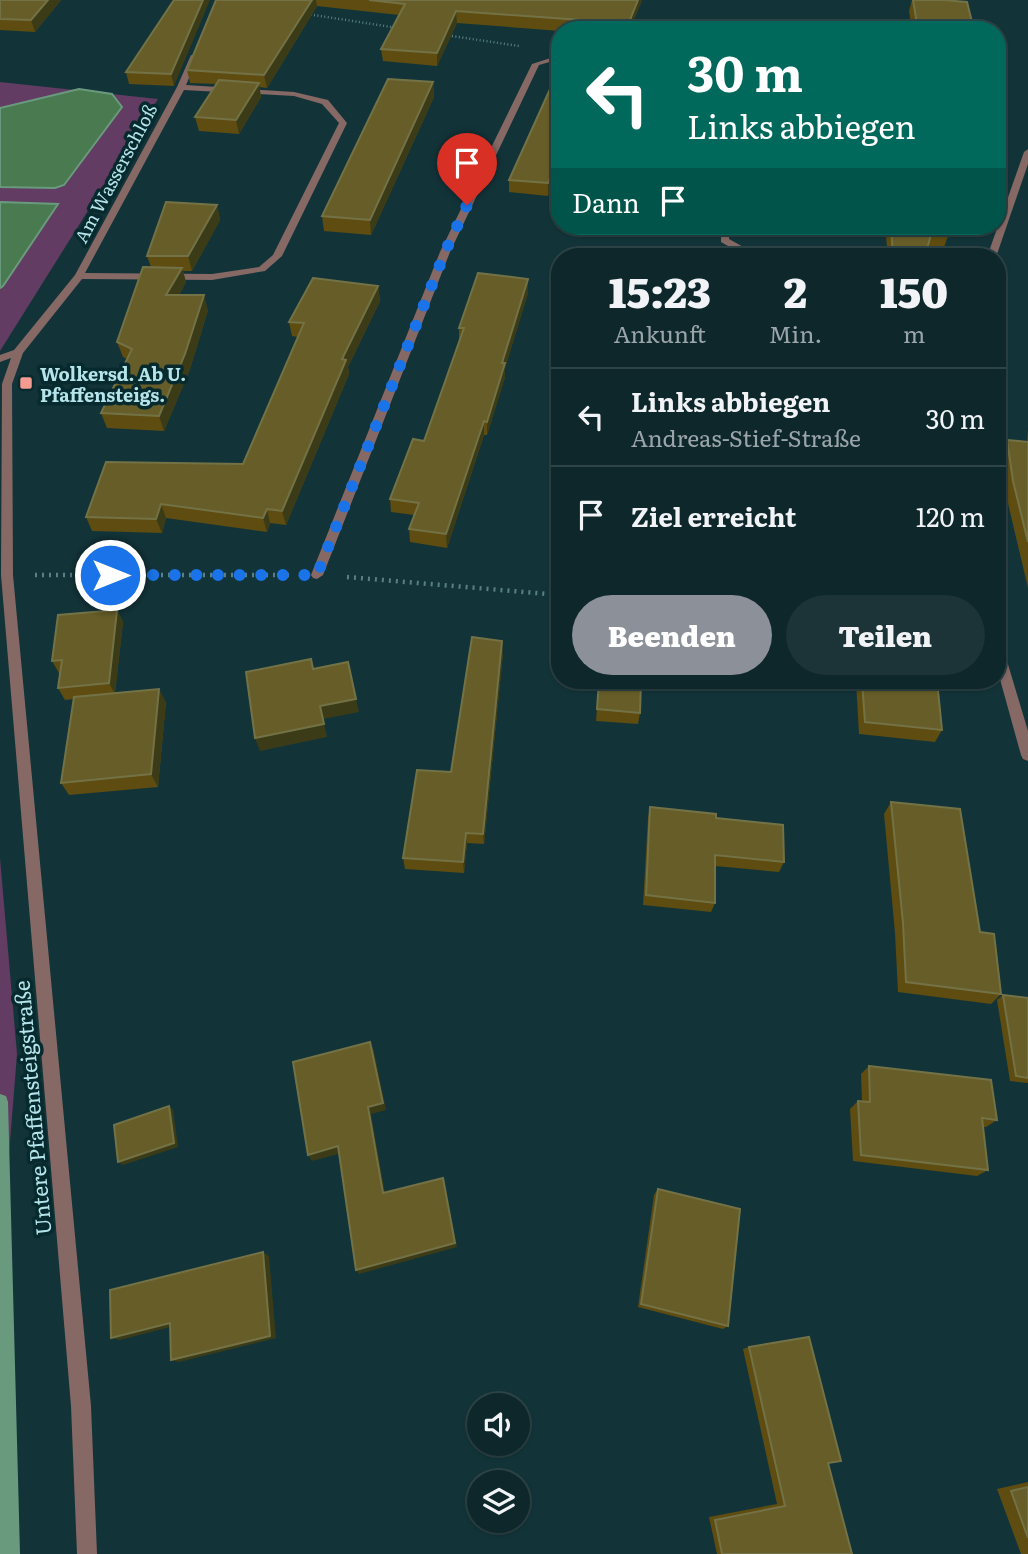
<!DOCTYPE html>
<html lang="de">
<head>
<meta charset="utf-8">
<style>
  body { margin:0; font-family:Literata,serif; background:#1c3337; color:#f1f3f6; height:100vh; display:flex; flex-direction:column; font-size:26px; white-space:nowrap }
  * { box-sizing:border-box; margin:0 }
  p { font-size:23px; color:#9ba5a9 }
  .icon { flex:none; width:38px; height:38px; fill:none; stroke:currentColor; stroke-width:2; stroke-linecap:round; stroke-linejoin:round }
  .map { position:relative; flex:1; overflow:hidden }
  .sheet { position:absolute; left:551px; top:248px; width:455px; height:441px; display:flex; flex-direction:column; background:#0e272b; border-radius:28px; box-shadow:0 2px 5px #0004,0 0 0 2px #2e4447 }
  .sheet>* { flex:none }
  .guide { position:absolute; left:551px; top:21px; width:455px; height:214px; border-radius:28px; box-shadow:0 2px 5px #0004,0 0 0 2px #2e4447; background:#00695c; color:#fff; overflow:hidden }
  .buttons { position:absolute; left:467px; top:1393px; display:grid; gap:14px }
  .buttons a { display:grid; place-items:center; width:63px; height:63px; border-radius:50%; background:#0e272b; box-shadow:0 2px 5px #0004,0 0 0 2px #2e4447; font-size:35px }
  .pin { position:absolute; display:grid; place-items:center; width:60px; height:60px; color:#fff; margin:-72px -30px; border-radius:50% 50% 50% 0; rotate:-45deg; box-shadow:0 0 7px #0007 }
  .pin .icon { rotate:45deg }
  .me { position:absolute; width:77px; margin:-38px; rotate:90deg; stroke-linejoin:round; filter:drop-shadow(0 0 5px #0008) }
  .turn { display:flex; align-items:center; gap:24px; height:147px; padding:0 21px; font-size:32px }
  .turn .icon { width:91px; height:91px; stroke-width:2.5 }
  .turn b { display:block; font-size:49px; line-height:60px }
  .then { display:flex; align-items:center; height:66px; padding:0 21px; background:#0003; gap:14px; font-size:26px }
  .eta { display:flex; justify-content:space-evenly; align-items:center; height:119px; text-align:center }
  .eta b { font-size:42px; font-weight:800; line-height:49px }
  .cta { display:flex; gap:14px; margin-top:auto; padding:14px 21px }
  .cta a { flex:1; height:80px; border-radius:42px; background:#8c9099; color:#fff; font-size:28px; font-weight:800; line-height:80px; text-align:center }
  .cta a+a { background:#1c3337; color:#f1f3f6 }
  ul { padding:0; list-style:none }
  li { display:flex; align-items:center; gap:21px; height:98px; padding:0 21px; border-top:2px solid #2e4447 }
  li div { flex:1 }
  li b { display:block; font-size:26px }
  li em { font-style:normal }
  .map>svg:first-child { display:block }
  .green { fill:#623c62 }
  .water { fill:#4a7a4f; stroke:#6a9a7e; stroke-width:2 }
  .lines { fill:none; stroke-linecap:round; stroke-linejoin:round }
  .stream { fill:#6a9a7e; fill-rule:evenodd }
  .path-far1 { stroke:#588086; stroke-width:2.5; stroke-dasharray:1 2.5; stroke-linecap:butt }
  .path { stroke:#588086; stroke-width:4.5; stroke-dasharray:2 5; stroke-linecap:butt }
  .street { fill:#866965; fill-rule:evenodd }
  .wall { fill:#5e4c10 }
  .shaded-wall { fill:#3b3c17 }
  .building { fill:#675d28; stroke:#737246; stroke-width:2 }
  .route { stroke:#1a73e8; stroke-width:12; stroke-dasharray:0 21.6 }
  .poi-dot { fill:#f59c92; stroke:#072a2e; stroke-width:2.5 }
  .labels { text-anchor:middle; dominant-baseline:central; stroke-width:7; stroke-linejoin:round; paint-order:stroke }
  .far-street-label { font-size:18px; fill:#b5e5eb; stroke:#072a2e }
  .far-poi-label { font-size:18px; font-weight:bold; fill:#b5e5eb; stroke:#072a2e; text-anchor:start }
  .street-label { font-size:21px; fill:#b5e5eb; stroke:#072a2e }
</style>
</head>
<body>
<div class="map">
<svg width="1028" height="1554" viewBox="0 0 1028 1554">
  <rect width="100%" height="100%" fill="#123439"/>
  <!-- green -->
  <g class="green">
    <polygon points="0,82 158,99 0,351"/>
    <polygon points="0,858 17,1054 0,1267"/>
  </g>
  <!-- water -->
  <g class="water">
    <polygon points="79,89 112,94 122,107 64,185 55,188 0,187 0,108"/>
    <polygon points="0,202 58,204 3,286 0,288"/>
  </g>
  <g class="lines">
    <!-- stream -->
    <polygon class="stream" points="0,1094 6,1096 8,1102 20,1554 0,1554"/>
    <!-- path-far1 -->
    <g class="path-far1">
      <polyline points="307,14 398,28"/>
      <polyline points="445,35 519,46"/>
    </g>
    <!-- path -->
    <g class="path">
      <polyline points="35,575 289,575"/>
      <polyline points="347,577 560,595"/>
    </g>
    <!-- street -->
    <g class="street">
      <path d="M191,55L198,57L186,85L294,92L328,100L347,123L282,256L265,271L212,280L82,279L23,353L12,384L13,575L91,1406L97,1554H77L71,1406L1,575L2,384L11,358L0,362V355L14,350L75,275L177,87ZM184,90L294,96L322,104L339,123L273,255L259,267L212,274L85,273Z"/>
      <polygon points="560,55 560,59 539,65 450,252 323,575 317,579 313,578 311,575 440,252 532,64"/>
      <polygon points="1028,149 1028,164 996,257 987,257 1024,152"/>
      <path d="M721,226H729V239L747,249L793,254L798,257C765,258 749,258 721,242Z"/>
      <polygon points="998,646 1004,651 1028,731 1028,761 1023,759 1021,755 998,672"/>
    </g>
  </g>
  <!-- wall -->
  <g class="wall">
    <polygon points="0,0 61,0 35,32 0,30"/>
    <polygon points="174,0 174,86 129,84 126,72"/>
    <polygon points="216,0 642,0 630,30 560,30 560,31 457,23 437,66 383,61 381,49 399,15 317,6 267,88 259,87 261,97 239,134 199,131 195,117 216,84 190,83 187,70"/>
    <polygon points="912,0 943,0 974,30 912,30 909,11"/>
    <polygon points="560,67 560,165 548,196 509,192 509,180"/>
    <polygon points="433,82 434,97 371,235 324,231 322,216"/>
    <polygon points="217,205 220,220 192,271 183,271 186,282 179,295 208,310 190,369 164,431 107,428 101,413 127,359 123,357 117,342 151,267 147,256"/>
    <polygon points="885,226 947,226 948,236 943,250 928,248 925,257 888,257"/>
    <polygon points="528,279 528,293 505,368 505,377 487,435 484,435 447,548 410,542 409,529 414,515 391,512 390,499 424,441 459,341 459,328"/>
    <polygon points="378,286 380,301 348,367 349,374 286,525 270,523 267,532 166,518 162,533 92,531 86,517 243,464 298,337 292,336 289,322"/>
    <polygon points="1028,430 1028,588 1006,495 1000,454 1007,440 1027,442"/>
    <polygon points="117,610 123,622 115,693 166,702 158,787 69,795 61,783 74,699 65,700 58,688 60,673 59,673 52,661"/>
    <polygon points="503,653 484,844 467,843 464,873 405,869 403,858 451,772"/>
    <polygon points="599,681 640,713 638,724 596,721"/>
    <polygon points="856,681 937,681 942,730 935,742 859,734"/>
    <polygon points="891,802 980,932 1001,994 991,1004 898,992 895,933 884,814"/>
    <polygon points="650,807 716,818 784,862 779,872 715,866 715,903 711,912 643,905 648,818"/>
    <polygon points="1003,995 1028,998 1028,1083 1010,1081 997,1000"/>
    <polygon points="869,1066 997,1120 986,1127 983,1127 988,1170 977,1176 853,1161 850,1109 858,1101 862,1102 861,1074"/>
    <polygon points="658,1189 728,1326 723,1329 638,1307 654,1195"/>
    <polygon points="749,1347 852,1554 717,1554 709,1517 777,1504 743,1349"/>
    <polygon points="1028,1482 1028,1554 1021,1554 997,1489"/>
  </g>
  <!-- shaded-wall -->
  <g class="shaded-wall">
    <polygon points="48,0 61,0 35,32 31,20"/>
    <polygon points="203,0 210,0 174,86 171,74"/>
    <polygon points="312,0 316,0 317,6 267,88 264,75"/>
    <polygon points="638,0 642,0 630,30 626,30"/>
    <polygon points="456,11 457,23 437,66 437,53"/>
    <polygon points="433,82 434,97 371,235 370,220"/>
    <polygon points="259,83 261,97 239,134 236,120"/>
    <polygon points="560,153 560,165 548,196 548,183"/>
    <polygon points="217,205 220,220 192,271 188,256"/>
    <polygon points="182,268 186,282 171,310 166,295"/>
    <polygon points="528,279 528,293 505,368 505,377 487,435 487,422 502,363"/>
    <polygon points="378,286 380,301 348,367 349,374 286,525 282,511 342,359"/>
    <polygon points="204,295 208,310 190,369 164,431 159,416"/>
    <polygon points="484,421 484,435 447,548 446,534"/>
    <polygon points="161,504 166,518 162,533 156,519"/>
    <polygon points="267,509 270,523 267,532 263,518"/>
    <polygon points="117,610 123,622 115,694 109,683"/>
    <polygon points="502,641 503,653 484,844 483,834"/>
    <polygon points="159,689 166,702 158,787 151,774"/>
    <polygon points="356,699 359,712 323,719 327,737 260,751 255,738 320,706"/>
    <polygon points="466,833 467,843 464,873 463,862"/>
    <polygon points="370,1042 374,1051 386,1110 371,1114 386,1199 383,1193 368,1107"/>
    <polygon points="169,1106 173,1110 178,1147 123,1165 118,1162"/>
    <polygon points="338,1146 342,1153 312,1161 308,1155"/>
    <polygon points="444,1184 457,1247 359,1274 356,1270"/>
    <polygon points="263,1252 269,1256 276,1338 179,1362 171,1360"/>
    <polygon points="170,1323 178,1325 120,1340 111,1338"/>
  </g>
  <!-- building -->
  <g class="building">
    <polygon points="0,0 48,0 31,20 0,19"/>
    <polygon points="174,0 203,0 171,74 126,72"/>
    <polygon points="216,0 312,0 264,75 187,70"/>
    <polygon points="369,0 638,0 626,30 577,30 581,20 456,11 437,53 381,49 405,4"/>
    <polygon points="913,0 943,0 967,2 974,30 918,30"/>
    <polygon points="560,67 560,153 548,183 509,180"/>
    <polygon points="388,79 433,82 370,220 322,216"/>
    <polygon points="219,80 259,83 236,120 195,117"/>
    <polygon points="166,202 217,205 188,256 147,256"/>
    <polygon points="891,226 947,226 948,236 931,234 925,257 893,257"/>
    <polygon points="143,267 182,268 166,295 204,295 185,354 159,416 101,413 132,349 117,342"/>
    <polygon points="478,273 528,279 502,363 505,363 487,422 484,421 446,534 409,529 419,503 390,499 413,439 424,441 464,328 459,328"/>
    <polygon points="313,278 378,286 342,359 346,360 282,511 267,509 263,518 161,504 156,519 86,517 106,462 243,464 304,323 289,322"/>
    <polygon points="1007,440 1028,442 1028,542 1013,481"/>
    <polygon points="117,610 109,683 58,688 62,660 52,661 58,615"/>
    <polygon points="472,637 502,641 483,834 466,833 463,862 403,858 417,770 451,772"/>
    <polygon points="311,659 313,669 348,662 356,699 320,706 324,724 255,738 246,672"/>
    <polygon points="599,681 641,681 640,713 597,709"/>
    <polygon points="862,681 937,681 942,730 865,722"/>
    <polygon points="159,689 151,774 61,783 74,697"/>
    <polygon points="891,802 960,809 980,932 994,934 1001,994 906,982 903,923"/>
    <polygon points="650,807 716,814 716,818 783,825 784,862 715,855 715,903 646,895"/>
    <polygon points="1003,995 1028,998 1028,1078 1016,1076"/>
    <polygon points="370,1042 383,1103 368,1107 383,1193 443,1178 455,1243 356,1270 338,1146 308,1155 293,1062"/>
    <polygon points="869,1066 991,1080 997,1120 982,1118 988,1170 861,1155 858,1101 870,1102"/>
    <polygon points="169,1106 174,1143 118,1162 114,1125"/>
    <polygon points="658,1189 740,1209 728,1326 641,1304"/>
    <polygon points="263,1252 270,1336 171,1360 170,1323 111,1338 110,1290"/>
    <polygon points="809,1337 841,1461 828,1463 852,1554 722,1554 715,1520 785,1506 749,1347"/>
    <polygon points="1028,1487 1028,1538 1011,1491"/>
  </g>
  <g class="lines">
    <!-- route -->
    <polyline class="route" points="110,575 317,575 445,252 467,205"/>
  </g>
  <!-- markers -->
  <rect class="poi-dot" x="19" y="376" width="14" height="14" rx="3.5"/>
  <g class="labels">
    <!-- far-street labels -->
    <g class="far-street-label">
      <text transform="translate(115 173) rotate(-62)">Am Wasserschloß</text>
    </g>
    <!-- far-poi labels -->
    <g class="far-poi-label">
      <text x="40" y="373">Wolkersd. Ab U.<tspan x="40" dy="21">Pfaffensteigs.</tspan></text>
    </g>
    <!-- street labels -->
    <g class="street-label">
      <text transform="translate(31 1108) rotate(-95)">Untere Pfaffensteigstraße</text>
    </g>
  </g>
</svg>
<div class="buttons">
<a><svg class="icon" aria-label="sound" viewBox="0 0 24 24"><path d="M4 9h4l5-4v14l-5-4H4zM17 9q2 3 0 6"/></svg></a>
<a><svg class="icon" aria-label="layers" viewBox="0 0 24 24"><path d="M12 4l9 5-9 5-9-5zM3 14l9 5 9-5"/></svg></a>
</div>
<div class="pin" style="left:467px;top:205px;background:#d93025"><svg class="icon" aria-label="arrive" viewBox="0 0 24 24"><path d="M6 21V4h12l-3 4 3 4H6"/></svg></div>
<svg class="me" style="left:110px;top:575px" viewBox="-20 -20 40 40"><circle r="17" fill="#1a73e8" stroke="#fff" stroke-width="3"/><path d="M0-11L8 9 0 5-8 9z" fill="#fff"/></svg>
<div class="guide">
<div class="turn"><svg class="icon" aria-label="left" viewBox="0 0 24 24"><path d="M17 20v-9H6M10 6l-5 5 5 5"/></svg><div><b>30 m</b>Links abbiegen</div></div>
<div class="then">Dann<svg class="icon" aria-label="arrive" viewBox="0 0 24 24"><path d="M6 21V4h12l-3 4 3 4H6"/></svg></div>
</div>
<section class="sheet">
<div class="eta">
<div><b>15:23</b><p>Ankunft</p></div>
<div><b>2</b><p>Min.</p></div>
<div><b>150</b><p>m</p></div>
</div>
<ul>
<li><svg class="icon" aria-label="left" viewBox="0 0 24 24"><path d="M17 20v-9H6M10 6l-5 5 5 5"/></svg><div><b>Links abbiegen</b><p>Andreas-Stief-Straße</p></div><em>30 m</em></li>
<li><svg class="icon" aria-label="arrive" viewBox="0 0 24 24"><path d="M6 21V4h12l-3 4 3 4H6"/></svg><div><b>Ziel erreicht</b></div><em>120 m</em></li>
</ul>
<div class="cta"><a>Beenden</a><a>Teilen</a></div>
</section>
</div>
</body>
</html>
